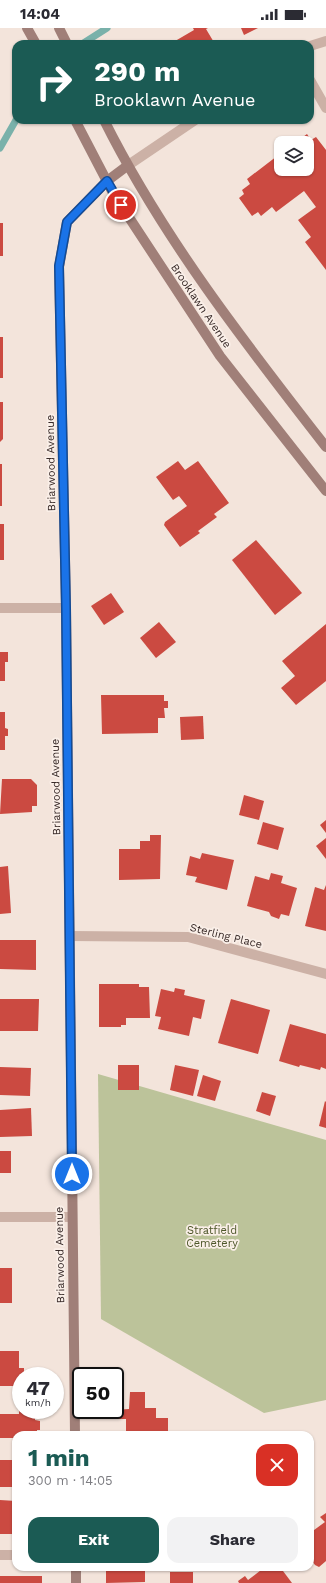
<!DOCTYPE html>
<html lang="en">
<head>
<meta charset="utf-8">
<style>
  body { margin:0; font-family:"Work Sans",sans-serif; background:#f2f2f3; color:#2b2b33; height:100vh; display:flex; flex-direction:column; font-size:15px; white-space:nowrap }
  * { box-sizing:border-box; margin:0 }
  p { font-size:13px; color:#7c7c81 }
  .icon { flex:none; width:22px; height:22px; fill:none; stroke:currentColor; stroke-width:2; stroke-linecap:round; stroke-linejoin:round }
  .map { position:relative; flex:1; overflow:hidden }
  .drawer { position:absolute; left:12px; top:1403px; width:302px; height:140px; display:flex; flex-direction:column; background:#fff; border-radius:12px; box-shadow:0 1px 3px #0004 }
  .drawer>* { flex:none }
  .banner { position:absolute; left:12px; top:12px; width:302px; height:84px; border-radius:12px; box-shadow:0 1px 3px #0004; background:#1b5b54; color:#fff; overflow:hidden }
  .buttons { position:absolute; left:274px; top:108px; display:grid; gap:8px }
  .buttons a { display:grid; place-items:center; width:40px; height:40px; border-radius:8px; background:#fff; box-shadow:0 1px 3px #0004; font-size:20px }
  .speed { position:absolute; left:12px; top:1339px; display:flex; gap:8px; font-size:20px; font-weight:700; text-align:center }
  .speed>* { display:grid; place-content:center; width:52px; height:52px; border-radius:50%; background:#fff; box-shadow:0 1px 3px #0004; line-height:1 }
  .speed small { font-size:10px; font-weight:400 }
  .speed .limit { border:2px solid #111; border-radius:6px; background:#fff; color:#111 }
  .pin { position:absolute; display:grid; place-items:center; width:34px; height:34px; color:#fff; margin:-17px; border:2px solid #fff; border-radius:50%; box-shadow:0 1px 4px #0007 }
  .me { position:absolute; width:44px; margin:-22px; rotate:0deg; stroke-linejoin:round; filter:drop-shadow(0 0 3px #0008) }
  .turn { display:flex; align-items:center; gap:14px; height:84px; padding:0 16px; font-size:18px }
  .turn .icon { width:52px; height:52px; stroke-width:2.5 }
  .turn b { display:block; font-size:28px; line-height:34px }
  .round { display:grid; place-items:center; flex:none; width:42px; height:42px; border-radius:12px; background:#f2f2f3 }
  .headline { display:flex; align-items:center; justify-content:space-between; height:68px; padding:0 16px }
  h1 { font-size:24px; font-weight:700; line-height:30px; color:#1b5b54 }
  .cta { display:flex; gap:8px; margin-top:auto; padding:8px 16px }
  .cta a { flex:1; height:46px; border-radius:12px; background:#1b5b54; color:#fff; font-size:16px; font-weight:700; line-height:46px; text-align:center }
  .cta a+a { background:#f2f2f3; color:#2b2b33 }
  .status { display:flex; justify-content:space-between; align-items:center; height:28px; padding:0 20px; background:#fff; direction:ltr }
  .status svg { height:11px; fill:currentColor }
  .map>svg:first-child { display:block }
  .green { fill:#bcc39a }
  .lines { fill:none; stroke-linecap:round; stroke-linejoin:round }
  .stream { stroke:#79b1aa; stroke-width:7 }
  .building { fill:#cb4a41 }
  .service { stroke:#ccb1a6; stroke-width:10 }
  .minor { stroke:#ccb1a6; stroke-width:10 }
  .secondary { stroke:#a07f78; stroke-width:10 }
  .route-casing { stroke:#114b97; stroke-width:10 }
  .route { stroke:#1a73e8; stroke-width:7 }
  .labels { text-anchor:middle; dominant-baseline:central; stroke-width:3.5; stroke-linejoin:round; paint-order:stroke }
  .street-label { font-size:11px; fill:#382a28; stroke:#faefe8 }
  .park-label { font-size:11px; fill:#4e572a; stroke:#faefe8 }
</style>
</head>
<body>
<div class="status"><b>14:04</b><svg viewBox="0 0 49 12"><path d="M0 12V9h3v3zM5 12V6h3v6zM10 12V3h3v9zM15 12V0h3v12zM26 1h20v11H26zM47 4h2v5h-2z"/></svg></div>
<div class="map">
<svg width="326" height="1555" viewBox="0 0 326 1555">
  <rect width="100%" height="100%" fill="#f3e4db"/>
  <!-- green -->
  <polygon class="green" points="98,1046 326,1112 326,1372 264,1385 101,1291"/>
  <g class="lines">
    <!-- stream -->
    <g class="stream">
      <polyline points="82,16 107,0"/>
      <polyline points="0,120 16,92"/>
    </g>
  </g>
  <!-- building -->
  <g class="building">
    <polygon points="193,0 208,0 206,1 215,16 170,16 194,2"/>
    <polygon points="241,0 258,0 244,7"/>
    <polygon points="307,106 311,112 316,109 326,122 326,242 305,214 311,209 298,192 316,179 304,163 276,184 272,179 261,188 258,184 252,188 239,170 244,166 242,162 250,156 247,151 281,125 281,141 307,141 307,115 295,115"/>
    <rect x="0" y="195" width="3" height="33"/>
    <rect x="0" y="309" width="3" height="41"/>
    <polygon points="0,374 3,374 3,411 0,414"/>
    <polygon points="178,433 185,442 198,433 229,475 214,486 217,489 198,503 200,505 180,519 164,497 165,494 187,478 179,468 173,472 156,449"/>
    <rect x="0" y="436" width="2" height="42"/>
    <rect x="0" y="496" width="4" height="36"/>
    <polygon points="256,512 302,565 275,587 232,532"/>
    <polygon points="111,565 124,584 104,597 91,578"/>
    <polygon points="159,594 176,614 156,630 140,610"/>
    <polygon points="326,596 326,653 296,677 281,660 295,648 282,633"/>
    <polygon points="0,624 8,624 8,634 5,634 5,653 0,653"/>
    <polygon points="101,667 164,667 164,673 168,673 168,680 164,680 165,690 158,690 158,705 102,706"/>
    <polygon points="0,684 5,684 5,700 8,701 8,708 5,708 5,722 0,722"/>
    <polygon points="203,688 204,711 181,712 180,689"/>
    <polygon points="2,751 31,751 37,757 37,778 32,778 32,784 0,786"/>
    <polygon points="244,767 264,773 259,792 239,787"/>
    <polygon points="326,792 326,805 320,797"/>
    <polygon points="263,794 284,800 278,822 257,816"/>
    <polygon points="150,807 161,807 160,851 119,852 119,821 140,821 140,813 150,813"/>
    <polygon points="326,810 326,831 316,818"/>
    <polygon points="202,825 234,832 227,862 195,854 197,849 186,847 190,828 200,831"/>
    <polygon points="8,838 11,885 0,886 0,839"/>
    <polygon points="271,845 283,848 281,855 297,860 289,888 281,886 279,891 271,888 269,884 247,878 255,848 269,852"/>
    <polygon points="326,857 326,903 305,898 315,859 324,862"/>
    <polygon points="0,912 36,912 36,942 0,941"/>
    <polygon points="99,956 139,956 139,959 149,959 150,990 126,990 126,997 121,997 121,999 99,999"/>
    <polygon points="175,960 185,962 184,967 205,972 201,991 193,989 189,1008 158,1001 161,989 155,988 161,961 174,964"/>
    <polygon points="0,971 39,971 38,1003 0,1003"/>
    <polygon points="231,971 270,982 258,1026 218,1015"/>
    <polygon points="290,996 326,1006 326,1041 321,1039 320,1042 300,1037 299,1039 279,1033"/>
    <rect x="118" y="1037" width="21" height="25"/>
    <polygon points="175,1037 199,1042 193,1068 170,1062"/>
    <polygon points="0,1039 31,1040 30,1068 0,1067"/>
    <polygon points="203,1047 221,1053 215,1073 197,1068"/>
    <polygon points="262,1064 276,1068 270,1088 256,1083"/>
    <polygon points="325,1073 326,1074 326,1100 319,1098"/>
    <polygon points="31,1080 32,1108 0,1109 0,1082"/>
    <rect x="0" y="1123" width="11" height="22"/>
    <rect x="0" y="1240" width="12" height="35"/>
    <polygon points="0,1323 19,1323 19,1340 24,1340 24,1348 21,1348 21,1358 0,1358"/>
    <polygon points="130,1364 145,1364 145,1380 156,1380 156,1390 168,1390 168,1405 156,1405 156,1407 126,1407 126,1391 113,1391 113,1382 129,1381"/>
    <polygon points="19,1378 21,1378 21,1382 35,1382 35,1392 40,1393 40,1402 37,1402 37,1407 16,1407 16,1410 0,1410 0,1386 19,1386"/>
    <rect x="0" y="1432" width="16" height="27"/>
    <polygon points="0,1472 16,1473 16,1506 0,1506"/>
    <polygon points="326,1485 326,1533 319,1539 315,1537 310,1530 310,1505 325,1494 320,1489"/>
    <polygon points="106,1539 145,1539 145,1554 106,1555"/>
    <polygon points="265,1539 280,1539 292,1555 239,1555 238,1553 245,1548 248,1552"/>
    <rect x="170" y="1544" width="23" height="11"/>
    <rect x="0" y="1548" width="42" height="7"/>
  </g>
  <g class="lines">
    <!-- service -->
    <g class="service">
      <polyline points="310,52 326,80"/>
      <polyline points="0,1527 16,1527"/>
    </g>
    <!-- minor -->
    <g class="minor">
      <polyline points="310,18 326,13"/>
      <polyline points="127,138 195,92"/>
      <polyline points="0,580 66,580"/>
      <polyline points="70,908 188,909 326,946"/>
      <polyline points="0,1189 72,1189"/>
    </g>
    <!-- secondary -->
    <g class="secondary">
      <polyline points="27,0 36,16"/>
      <polyline points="59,0 67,16"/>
      <polyline points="75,92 113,165 220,328 326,463"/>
      <path d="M104,92C163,210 245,315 326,419"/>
      <polyline points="75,1407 66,580 59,239 67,194 107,153 127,138"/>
      <polyline points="76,1555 76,1539"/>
    </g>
  </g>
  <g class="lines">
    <defs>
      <polyline id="route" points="72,1146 66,580 59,238 67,194 107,153 121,177"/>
    </defs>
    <!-- route casing -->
    <use href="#route" class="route-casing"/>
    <!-- route -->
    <use href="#route" class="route"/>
  </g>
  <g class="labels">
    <!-- street labels -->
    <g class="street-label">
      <text transform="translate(201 278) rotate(56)">Brooklawn Avenue</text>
      <text transform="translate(51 435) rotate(-91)">Briarwood Avenue</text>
      <text transform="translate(56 759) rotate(-91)">Briarwood Avenue</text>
      <text transform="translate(226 908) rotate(14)">Sterling Place</text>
      <text transform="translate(60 1227) rotate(-91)">Briarwood Avenue</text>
    </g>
    <!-- park labels -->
    <g class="park-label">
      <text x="212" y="1202">Stratfield<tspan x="212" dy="13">Cemetery</tspan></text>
    </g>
  </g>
</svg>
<div class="buttons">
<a><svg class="icon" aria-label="layers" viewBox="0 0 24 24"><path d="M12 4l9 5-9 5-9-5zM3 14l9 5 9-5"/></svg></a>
</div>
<div class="speed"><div>47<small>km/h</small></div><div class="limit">50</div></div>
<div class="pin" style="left:121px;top:177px;background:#d93025"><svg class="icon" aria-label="arrive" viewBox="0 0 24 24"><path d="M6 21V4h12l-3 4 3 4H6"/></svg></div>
<svg class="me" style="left:72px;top:1146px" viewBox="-20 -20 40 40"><circle r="17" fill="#1a73e8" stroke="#fff" stroke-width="3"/><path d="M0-11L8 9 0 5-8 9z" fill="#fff"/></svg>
<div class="banner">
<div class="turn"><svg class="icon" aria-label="right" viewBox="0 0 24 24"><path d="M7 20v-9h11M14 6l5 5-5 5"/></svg><div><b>290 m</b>Brooklawn Avenue</div></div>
</div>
<section class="drawer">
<div class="headline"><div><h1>1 min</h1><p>300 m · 14:05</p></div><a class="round" style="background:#d93025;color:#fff"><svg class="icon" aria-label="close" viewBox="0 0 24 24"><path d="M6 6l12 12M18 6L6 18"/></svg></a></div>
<div class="cta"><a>Exit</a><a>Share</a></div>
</section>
</div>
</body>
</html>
